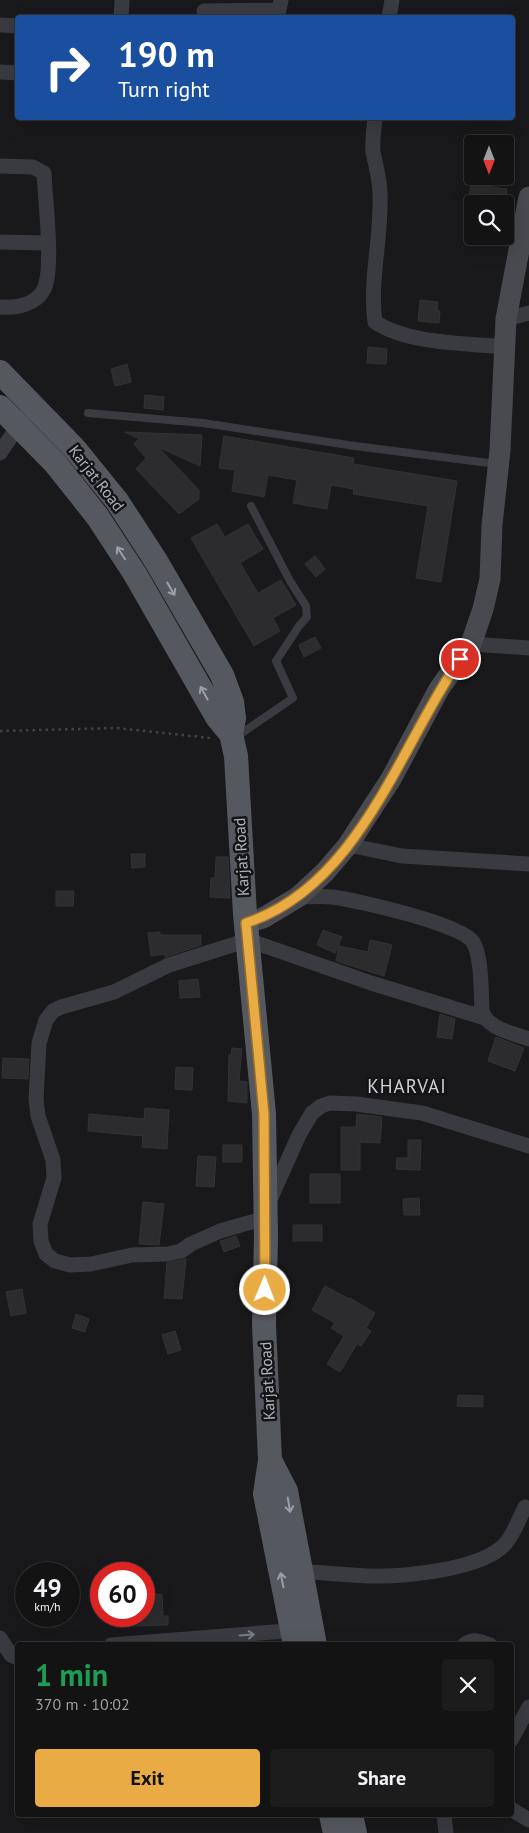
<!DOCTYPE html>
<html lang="en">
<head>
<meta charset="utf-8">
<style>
  body { margin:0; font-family:"PT Sans",sans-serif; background:#1c1c1d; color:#f1f3f6; height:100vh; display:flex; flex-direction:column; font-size:19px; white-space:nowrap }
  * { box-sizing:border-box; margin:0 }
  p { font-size:16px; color:#9d9ea0 }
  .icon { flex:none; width:28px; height:28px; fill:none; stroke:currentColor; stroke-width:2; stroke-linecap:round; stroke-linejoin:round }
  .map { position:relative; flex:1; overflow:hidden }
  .details { position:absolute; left:15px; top:1642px; width:499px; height:175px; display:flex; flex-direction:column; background:#131314; border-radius:5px; box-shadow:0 5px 20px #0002,0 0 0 1px #323234 }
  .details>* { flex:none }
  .banner { position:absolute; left:15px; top:15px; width:500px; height:105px; border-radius:5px; box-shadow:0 5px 20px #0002,0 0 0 1px #323234; background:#1a4fa0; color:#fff; overflow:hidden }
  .needle { width:32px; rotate:180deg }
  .fabs { position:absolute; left:464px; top:135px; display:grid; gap:10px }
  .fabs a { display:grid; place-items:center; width:50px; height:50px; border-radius:5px; background:#131314; box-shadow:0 5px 20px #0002,0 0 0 1px #323234; font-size:25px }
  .speed { position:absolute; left:15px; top:1562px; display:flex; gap:10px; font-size:25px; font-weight:700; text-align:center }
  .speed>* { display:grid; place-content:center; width:65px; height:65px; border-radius:50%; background:#131314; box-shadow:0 5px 20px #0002,0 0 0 1px #323234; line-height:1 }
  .speed small { font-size:12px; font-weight:400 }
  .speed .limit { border:8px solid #d22; background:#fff; color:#111 }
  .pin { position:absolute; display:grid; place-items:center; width:42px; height:42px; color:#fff; margin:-21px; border:2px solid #fff; border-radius:50%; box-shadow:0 1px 5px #0007 }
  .me { position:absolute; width:55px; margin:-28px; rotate:1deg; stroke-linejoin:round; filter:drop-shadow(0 0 4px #0008) }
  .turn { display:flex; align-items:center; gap:18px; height:105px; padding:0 20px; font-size:22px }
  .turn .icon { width:65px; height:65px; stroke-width:2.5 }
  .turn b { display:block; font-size:35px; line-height:42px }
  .round { display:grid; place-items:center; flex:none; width:52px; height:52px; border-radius:5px; background:#1c1c1d }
  .head { display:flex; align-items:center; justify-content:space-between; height:85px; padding:0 20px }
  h1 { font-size:30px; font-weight:600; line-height:38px; color:#1e9e55 }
  .action { display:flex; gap:10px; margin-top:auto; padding:10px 20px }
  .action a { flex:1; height:58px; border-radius:5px; background:#e9ab43; color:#111; font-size:20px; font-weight:600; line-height:58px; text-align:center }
  .action a+a { background:#1c1c1d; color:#f1f3f6 }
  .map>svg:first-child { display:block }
  .building { fill:#2c2c2f; stroke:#333337 }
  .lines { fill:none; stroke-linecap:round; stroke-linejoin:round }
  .path { stroke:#404247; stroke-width:2.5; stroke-dasharray:2.5 4; stroke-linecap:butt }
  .lane { stroke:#3a3b40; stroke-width:8 }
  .street { stroke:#3a3b40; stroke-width:15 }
  .secondary { stroke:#484a50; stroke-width:21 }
  .primary { stroke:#56585f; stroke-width:24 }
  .oneway { stroke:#9b9fa8 }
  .oneway2 { stroke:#797c83 }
  .route-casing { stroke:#976f2c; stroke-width:12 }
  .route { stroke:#e9ab43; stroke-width:9 }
  .labels { text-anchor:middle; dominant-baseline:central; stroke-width:5; stroke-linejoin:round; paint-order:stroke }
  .street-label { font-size:16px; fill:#acb1ba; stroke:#141416 }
  .quarter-label { font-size:19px; letter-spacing:1px; fill:#cdd0d6; stroke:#141416 }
</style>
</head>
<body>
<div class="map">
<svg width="529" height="1833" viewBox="0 0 529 1833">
  <rect width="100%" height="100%" fill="#19191b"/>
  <!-- building -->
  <g class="building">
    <polygon points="471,184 507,189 505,204 468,204"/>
    <polygon points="420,300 438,302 437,311 440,311 439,323 418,321"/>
    <polygon points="368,347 387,349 386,364 367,363"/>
    <polygon points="127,364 131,382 115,386 111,369"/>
    <polygon points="145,395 164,397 163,410 144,408"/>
    <polygon points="125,432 202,435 200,466 158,447 199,490 199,499 179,514 136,469 146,458 134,444 139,439"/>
    <polygon points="224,436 354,458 353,464 457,481 441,582 416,578 428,506 353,494 354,489 331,485 327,509 293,503 297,480 268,475 264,497 232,491 235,470 219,468"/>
    <polygon points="217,524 225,537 248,524 263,549 240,563 258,593 281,580 296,605 273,618 280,631 254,646 191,538"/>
    <polygon points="315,556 325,569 316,577 305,564"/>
    <polygon points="315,637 321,648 304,657 299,645"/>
    <polygon points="131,854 145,854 145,867 132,868"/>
    <polygon points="216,857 228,857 230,898 210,897 211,878 215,878"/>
    <polygon points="56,891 74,891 73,906 56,906"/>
    <polygon points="323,930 342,937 335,953 317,945"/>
    <polygon points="160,932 160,935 201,935 201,945 165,957 165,954 151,956 148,933"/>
    <polygon points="370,940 392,945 384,976 336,961 339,946 368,952"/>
    <polygon points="198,979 200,997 180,998 179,981"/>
    <polygon points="440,1014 455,1019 452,1039 437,1037"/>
    <polygon points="496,1037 524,1048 515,1071 488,1061"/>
    <polygon points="232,1048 242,1049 239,1081 247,1082 247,1103 228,1101 229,1055 231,1055"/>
    <polygon points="3,1058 29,1059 28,1079 2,1078"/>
    <polygon points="176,1067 193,1068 192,1090 175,1089"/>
    <polygon points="145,1108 169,1110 167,1149 142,1147 143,1136 88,1131 89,1114 144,1119"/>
    <polygon points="357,1114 382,1117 380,1143 360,1142 360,1170 341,1170 341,1127 356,1127"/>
    <polygon points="408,1140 421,1140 420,1170 396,1169 397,1158 408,1158"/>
    <rect x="223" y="1145" width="19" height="17"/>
    <polygon points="198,1156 216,1157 214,1187 196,1186"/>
    <rect x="310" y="1174" width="30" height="29"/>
    <polygon points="419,1198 420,1215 404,1215 403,1199"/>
    <polygon points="143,1202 164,1204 159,1245 139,1244"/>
    <rect x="293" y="1225" width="29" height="16"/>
    <polygon points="236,1236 240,1246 224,1252 220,1241"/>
    <polygon points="186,1259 182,1299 164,1298 167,1263"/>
    <polygon points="325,1286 349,1299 350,1298 375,1313 366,1328 371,1331 361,1346 357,1344 340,1372 327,1364 344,1336 331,1328 335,1323 312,1310"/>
    <polygon points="22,1289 26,1313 11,1316 6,1292"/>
    <polygon points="76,1314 89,1319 85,1332 72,1328"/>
    <polygon points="175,1331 181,1350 168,1354 162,1335"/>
    <polygon points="458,1395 483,1396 483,1407 457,1406"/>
    <polygon points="162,1594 163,1616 168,1616 168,1625 132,1626 131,1616 144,1616 144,1595"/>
  </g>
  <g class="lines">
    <!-- path -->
    <polyline class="path" points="0,731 117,728 210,738"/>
    <!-- lane -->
    <g class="lane">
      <polyline points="88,413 203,423 355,446 497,464"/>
      <polyline points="236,737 293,698 276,661 299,626 307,617 306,606 290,581 251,506"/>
    </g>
    <!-- street -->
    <g class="street">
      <polyline points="204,11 279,10 281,0"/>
      <polyline points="121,18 122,0"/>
      <polyline points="389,18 392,0"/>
      <polyline points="0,25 18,26"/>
      <polyline points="0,72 18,73"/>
      <path d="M375,118C374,129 372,141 373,152C376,167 380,180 380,194C382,237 369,280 375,322C408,344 464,343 504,347"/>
      <path d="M0,166L33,167L44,173C45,199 54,268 44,289C36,305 16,308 0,307"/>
      <polyline points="0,242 48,243"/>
      <polyline points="506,319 529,313"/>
      <polyline points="0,453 32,405"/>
      <polyline points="471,644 529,648"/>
      <polyline points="348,845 402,856 529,864"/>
      <path d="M298,897C309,897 321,896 332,897C356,900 462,924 473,942C482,957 481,993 482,1011C488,1029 512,1033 529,1039"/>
      <polyline points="269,1202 299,1135 312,1113 321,1106 330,1103 356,1104 422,1113 529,1146"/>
      <polyline points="266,1218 220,1231 191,1244 181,1251 168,1254 132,1255 91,1264 70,1265 55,1261 46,1254 41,1241 40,1224 54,1178 53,1160 38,1116 36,1099 39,1043 46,1020 53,1011 61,1007 114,992 169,965 248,940 371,983 485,1018"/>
      <path d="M300,1571C323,1573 346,1575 369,1576C403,1577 481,1570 505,1544C514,1534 519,1519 525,1507"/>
      <polyline points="0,1638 11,1655 18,1658"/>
      <polyline points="111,1645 299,1630"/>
      <path d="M464,1645C473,1638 480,1641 490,1645"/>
      <polyline points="511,1740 529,1707"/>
      <polyline points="511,1809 529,1820"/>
      <polyline points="444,1815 446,1833"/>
    </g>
    <!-- secondary -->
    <polyline class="secondary" points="246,923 263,918 298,897 325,872 348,845 391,779 439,689 471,644 483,609 490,579 492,525 500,450 506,319 529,197"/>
    <!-- primary -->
    <g class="primary">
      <polyline points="0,372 74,448 117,501 156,561 222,675 232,702 234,718 231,734 236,756 245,914 264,1114 266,1238 264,1325 270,1460 265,1494 295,1645"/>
      <polyline points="0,407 55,463 97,516 135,574 217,717 231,734"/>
      <polyline points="270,1460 286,1491 315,1645"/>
      <polyline points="331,1815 335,1833"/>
      <polyline points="351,1815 355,1833"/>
    </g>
  </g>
  <!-- one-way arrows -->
  <defs><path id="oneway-shaft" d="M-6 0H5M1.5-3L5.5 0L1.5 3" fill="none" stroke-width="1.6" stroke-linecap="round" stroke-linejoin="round" transform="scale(1.25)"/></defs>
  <g class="oneway">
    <use href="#oneway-shaft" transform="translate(121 553) rotate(-123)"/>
    <use href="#oneway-shaft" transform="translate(171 589) rotate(60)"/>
    <use href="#oneway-shaft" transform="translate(204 693) rotate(-119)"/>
    <use href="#oneway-shaft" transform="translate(289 1505) rotate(80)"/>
    <use href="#oneway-shaft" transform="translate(282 1580) rotate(-101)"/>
  </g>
  <use class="oneway2" href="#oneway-shaft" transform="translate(247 1635) rotate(-4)"/>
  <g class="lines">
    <defs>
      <path id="route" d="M265,1290L264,1114L246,923C359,886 399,748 460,659"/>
    </defs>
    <!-- route casing -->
    <use href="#route" class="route-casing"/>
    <!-- route -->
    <use href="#route" class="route"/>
  </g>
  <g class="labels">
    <!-- street labels -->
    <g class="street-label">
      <text transform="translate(97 478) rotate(52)">Karjat Road</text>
      <text transform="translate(241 857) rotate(-93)">Karjat Road</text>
      <text transform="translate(267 1381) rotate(-93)">Karjat Road</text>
    </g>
    <!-- quarter labels -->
    <g class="quarter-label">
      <text x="407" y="1086">KHARVAI</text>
    </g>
  </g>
</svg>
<div class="fabs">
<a><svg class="needle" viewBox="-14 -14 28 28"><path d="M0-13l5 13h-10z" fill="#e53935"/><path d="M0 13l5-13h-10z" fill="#9d9ea0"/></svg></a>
<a><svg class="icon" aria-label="search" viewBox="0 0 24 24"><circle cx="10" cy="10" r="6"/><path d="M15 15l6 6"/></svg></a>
</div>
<div class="speed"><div>49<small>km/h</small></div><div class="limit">60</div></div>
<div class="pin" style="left:460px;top:659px;background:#d93025"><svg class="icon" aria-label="arrive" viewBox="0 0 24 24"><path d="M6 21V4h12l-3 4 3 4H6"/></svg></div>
<svg class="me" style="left:265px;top:1290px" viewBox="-20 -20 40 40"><circle r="17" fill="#e9ab43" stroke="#fff" stroke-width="3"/><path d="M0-11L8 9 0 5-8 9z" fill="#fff"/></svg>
<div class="banner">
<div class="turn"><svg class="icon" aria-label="right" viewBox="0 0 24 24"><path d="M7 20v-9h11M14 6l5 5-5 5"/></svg><div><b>190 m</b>Turn right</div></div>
</div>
<section class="details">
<div class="head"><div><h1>1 min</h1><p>370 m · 10:02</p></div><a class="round"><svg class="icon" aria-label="close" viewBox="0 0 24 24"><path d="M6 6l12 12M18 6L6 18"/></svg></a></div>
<div class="action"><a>Exit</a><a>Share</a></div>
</section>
</div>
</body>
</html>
